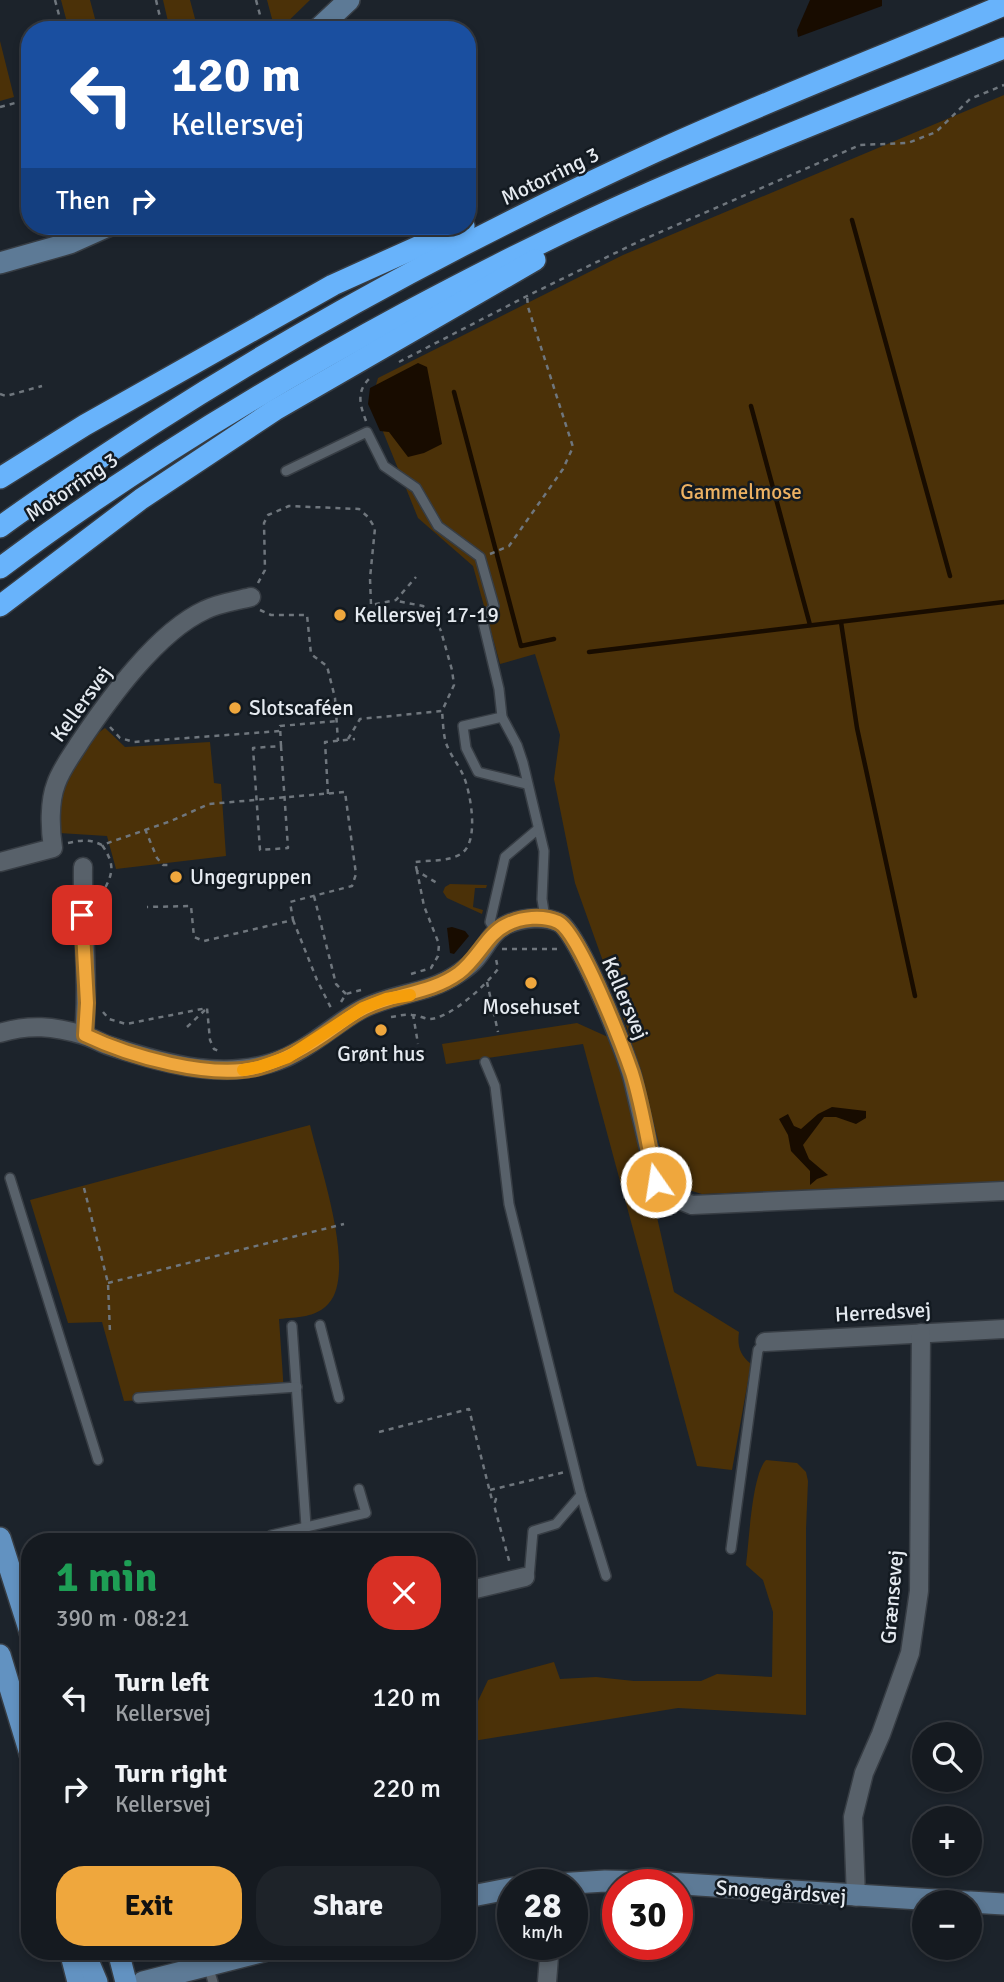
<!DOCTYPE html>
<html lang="en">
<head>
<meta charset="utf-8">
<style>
  body { margin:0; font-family:Signika,sans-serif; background:#1e2329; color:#f1f3f6; height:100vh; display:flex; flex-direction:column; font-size:26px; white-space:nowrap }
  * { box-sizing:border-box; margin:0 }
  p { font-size:23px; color:#9da1a5 }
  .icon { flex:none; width:38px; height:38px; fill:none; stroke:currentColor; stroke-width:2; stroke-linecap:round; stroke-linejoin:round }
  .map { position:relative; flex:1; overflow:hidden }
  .panel { position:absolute; left:21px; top:1533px; width:455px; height:427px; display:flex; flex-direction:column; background:#151a20; border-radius:28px; box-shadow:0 4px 10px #0003,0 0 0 2px #34383e }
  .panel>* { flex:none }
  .hud { position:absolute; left:21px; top:21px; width:455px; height:214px; border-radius:28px; box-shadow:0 4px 10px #0003,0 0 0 2px #34383e; background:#1a4fa0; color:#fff; overflow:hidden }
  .fabs { position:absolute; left:912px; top:1722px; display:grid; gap:14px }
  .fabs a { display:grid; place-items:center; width:70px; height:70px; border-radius:50%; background:#151a20; box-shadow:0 4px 10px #0003,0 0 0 2px #34383e; font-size:35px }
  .speed { position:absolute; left:497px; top:1869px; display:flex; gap:14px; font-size:35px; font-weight:700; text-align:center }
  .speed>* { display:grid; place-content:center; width:91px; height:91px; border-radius:50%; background:#151a20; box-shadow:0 4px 10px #0003,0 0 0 2px #34383e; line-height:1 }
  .speed small { font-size:18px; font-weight:400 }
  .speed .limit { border:10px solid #d22; background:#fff; color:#111 }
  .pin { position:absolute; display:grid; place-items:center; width:60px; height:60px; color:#fff; margin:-30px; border-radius:14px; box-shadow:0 4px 10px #0006 }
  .me { position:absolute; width:77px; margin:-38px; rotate:347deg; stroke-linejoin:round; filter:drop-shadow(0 0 5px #0008) }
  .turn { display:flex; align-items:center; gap:24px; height:147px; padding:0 35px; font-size:32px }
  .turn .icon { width:91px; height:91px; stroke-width:2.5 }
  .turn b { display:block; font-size:49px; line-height:60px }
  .then { display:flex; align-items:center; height:66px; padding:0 35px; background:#0003; gap:14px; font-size:26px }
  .round { display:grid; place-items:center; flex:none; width:74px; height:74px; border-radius:28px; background:#1e2329 }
  .head { display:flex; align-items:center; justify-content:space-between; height:119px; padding:0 35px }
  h1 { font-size:42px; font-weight:700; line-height:52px; color:#1e9e55 }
  .action { display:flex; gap:14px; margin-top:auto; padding:14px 35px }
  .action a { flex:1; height:80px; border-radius:28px; background:#efa73d; color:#111; font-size:28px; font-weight:700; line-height:80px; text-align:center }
  .action a+a { background:#1e2329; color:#f1f3f6 }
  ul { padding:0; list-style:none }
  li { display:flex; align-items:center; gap:21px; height:91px; padding:0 35px }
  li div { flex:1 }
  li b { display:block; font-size:26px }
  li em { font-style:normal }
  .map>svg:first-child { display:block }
  .green { fill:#4b3108 }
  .water { fill:#180c00 }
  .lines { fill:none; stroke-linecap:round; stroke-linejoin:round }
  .stream { stroke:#180c00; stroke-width:4.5 }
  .lane-casing { stroke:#373d44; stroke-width:12 }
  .street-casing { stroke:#373d44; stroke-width:21 }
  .secondary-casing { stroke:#373d44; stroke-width:24 }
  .primary-casing { stroke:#373d44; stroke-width:24 }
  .highway-casing { stroke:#373d44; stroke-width:24 }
  .path { stroke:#6f767d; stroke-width:2.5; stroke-dasharray:5 5; stroke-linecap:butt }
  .lane { stroke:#58616a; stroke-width:9 }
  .street { stroke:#58616a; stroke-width:18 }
  .secondary { stroke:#5d7a96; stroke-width:21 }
  .primary { stroke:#6292c1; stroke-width:21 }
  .highway { stroke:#68b3fb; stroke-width:21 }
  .route-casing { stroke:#9b6d28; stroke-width:18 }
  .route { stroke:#efa73d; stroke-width:12 }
  .slow { stroke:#f59e0b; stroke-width:12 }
  .poi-dot { fill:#efa73d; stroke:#131a21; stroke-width:2.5 }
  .labels { text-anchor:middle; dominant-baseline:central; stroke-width:5; stroke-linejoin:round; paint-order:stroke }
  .street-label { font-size:21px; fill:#e5eaf0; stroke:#131a21 }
  .park-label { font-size:21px; fill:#ecb162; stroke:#131a21 }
  .poi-label { font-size:21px; fill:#e5eaf0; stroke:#131a21; text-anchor:start }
</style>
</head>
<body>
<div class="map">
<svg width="1004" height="1982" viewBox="0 0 1004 1982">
  <rect width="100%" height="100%" fill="#1c232b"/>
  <!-- green -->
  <g class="green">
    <polygon points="61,0 90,0 98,30 69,30"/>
    <polygon points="163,0 190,0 198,30 170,30"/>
    <polygon points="267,0 310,0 279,30 275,30"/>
    <polygon points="0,41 14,97 0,101"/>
    <polygon points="1004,95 1004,1182 702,1194 682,1188 667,1172 629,1034 575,883 554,779 560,735 535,654 500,664 473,566 418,518 371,402 378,378 623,255"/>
    <polygon points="105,728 125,747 210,742 214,783 221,784 226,856 116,869 107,836 59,833 60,790 94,736"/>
    <polygon points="450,884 487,885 486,888 475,888 473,907 483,910 482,914 447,898 443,892 445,887"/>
    <path d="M577,1023L608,1037L629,1094L674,1292L739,1332C737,1346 740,1355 751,1364L732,1470L697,1466L583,1044L446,1064L442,1044Z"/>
    <path d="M310,1125C319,1164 357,1271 329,1303C316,1318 297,1317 279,1319L284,1393L124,1401L102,1322L68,1323L30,1200Z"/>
    <path d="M766,1460L797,1463L806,1472L808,1481L806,1529V1715L678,1708L467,1742V1704L478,1701L488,1680L554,1662L560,1679L596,1677L634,1681H701L717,1674L772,1677L773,1612L763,1580L746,1565C749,1542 752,1474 766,1460Z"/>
  </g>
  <!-- water -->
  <g class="water">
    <polygon points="810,0 882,0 882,6 798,37 797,30"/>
    <polygon points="418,363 427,367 442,444 424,453 408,457 389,432 380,431 368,404 370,388"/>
    <polygon points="452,927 465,931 469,936 454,954 450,953 447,928"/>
    <polygon points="832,1107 866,1111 866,1118 856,1124 836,1117 824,1117 803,1145 809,1159 828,1175 817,1179 810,1185 810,1171 791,1151 788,1135 779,1119 788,1114 794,1126 801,1129 818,1114"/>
  </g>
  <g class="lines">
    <!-- stream -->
    <g class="stream">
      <polyline points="852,220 950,576"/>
      <polyline points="454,392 521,646 554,639"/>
      <polyline points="751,406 810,625"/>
      <polyline points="841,622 857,728 915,996"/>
      <polyline points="589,652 1004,602"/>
    </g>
    <defs>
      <g id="lane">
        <polyline points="286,471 367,432 384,466 416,488 438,526 480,557 494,606 483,622 499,689 502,717 517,745 523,763 544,851 542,899 545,918"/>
        <polyline points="502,717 463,726 466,748 478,772 526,784"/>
        <polyline points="496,932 490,922 505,857 538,829"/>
        <polyline points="485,1062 495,1086 509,1204 581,1495 556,1524 533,1531 529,1578"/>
        <polyline points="10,1178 98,1460"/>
        <polyline points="320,1325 339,1398"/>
        <polyline points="292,1326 306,1526"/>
        <polyline points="138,1398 297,1387"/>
        <polyline points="581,1495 606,1576"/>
        <polyline points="262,1542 272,1535 366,1513 359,1489"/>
        <polyline points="731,1549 758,1350 765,1342"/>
        <polyline points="208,1966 213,1982"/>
      </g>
      <g id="street">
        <path d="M0,862L53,848C50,829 49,802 56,784C61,769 72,755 80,742C109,699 157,632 205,610C219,603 236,601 251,597"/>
        <path d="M83,867C82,923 89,979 84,1035"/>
        <path d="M0,1033C29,1024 54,1026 83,1035C91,1037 99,1042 107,1045C164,1064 229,1083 287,1057C314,1045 336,1023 362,1009C393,993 427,994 456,975C462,971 468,967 473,962C486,949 490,932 508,924C523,918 545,915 560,923C579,935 627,1054 633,1080C639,1106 645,1132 651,1157C653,1165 653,1176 657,1183C665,1195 679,1200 692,1205L1004,1191"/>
        <polyline points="765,1342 1004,1329"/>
        <polyline points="467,1591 525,1577"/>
        <polyline points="856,1897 853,1817 864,1773 881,1734 910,1653 919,1591 921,1333"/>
        <polyline points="547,1982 550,1944"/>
      </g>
      <g id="secondary">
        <polyline points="317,30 349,0"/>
        <polyline points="0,263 70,243 108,226"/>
        <polyline points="541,1885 605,1881 652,1882 967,1902"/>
        <polyline points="467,1897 513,1888"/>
        <polyline points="970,1902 1004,1904"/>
        <polyline points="143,1982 264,1951"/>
      </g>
      <g id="primary">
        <polyline points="0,1538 30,1632"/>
        <polyline points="0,1655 30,1754"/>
        <polyline points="70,1951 78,1982"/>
        <polyline points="84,1951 97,1982"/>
        <polyline points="118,1951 126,1982"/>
      </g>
      <g id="highway">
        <polyline points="0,478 85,425 333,285 464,226"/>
        <path d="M0,527C49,491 100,458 151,425C313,321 482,231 657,151C771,99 889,54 1004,5"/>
        <path d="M0,568C128,472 264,389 405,313C482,272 560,232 640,197C760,144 883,97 1004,48"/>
        <polyline points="0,606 141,499 275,410 535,260"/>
      </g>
    </defs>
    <!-- lane casing -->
    <use href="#lane" class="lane-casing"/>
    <!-- street casing -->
    <use href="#street" class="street-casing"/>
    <!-- secondary casing -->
    <use href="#secondary" class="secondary-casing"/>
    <!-- primary casing -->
    <use href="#primary" class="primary-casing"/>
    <!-- highway casing -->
    <use href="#highway" class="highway-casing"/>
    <!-- path -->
    <g class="path">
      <polyline points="55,0 63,30"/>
      <polyline points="156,0 163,30"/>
      <polyline points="256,0 264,30"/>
      <polyline points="0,107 30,99"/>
      <polyline points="399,362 527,296 642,240 860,145 908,143 936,132 970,99 1004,85"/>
      <polyline points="0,394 6,396 42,386"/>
      <path d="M366,421C360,405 356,392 369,379"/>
      <polyline points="490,554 509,546 563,469 573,447 528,307 527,296"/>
      <polyline points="258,583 265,570 264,523 268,515 289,506 359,509 368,517 375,528 370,578 371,605 396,600 416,577"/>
      <polyline points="260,610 271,615 307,615 311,654 327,666 335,698 338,741"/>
      <polyline points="110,727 120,738 134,742 280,731"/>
      <polyline points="348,739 360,719 442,711 454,685 452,670 441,631 434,616 423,606 397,601"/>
      <polygon points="281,746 288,848 260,850 253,748"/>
      <polyline points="281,746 280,726 337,721"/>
      <polyline points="328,794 325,742 355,739"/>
      <polyline points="145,829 157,858 163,865 170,865"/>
      <path d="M68,843C81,840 90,839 102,845L171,821L209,804L345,792L356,874L352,886L290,902L293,920L204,941L194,937L191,906L147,907"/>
      <path d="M417,871L415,862C429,860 450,862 462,853C479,841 471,795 464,777C459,765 450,755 446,743C443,733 443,721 442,711"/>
      <path d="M101,896C112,875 117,867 102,845"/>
      <polyline points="314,896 336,984 346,994"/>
      <polyline points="293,920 317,980 332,1010"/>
      <polyline points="502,949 558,949"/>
      <polyline points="411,974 431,968 438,956 439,944 424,906 417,871 437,883"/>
      <polyline points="487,982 498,1032"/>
      <polyline points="341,1002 346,994 361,990"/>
      <polyline points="103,1012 109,1019 126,1024 207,1008 210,1040 214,1049 219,1051"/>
      <polyline points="413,1014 418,1044"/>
      <path d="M391,1017C398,1016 405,1014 412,1015C418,1015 423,1018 428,1019C449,1020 486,985 498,969L496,959"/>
      <polyline points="187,1027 205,1010"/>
      <polyline points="84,1188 108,1283 110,1333"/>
      <polyline points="108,1283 344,1224"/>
      <polyline points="379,1432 469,1409 492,1500 496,1499 494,1505 510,1564"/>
      <polyline points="490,1490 565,1472"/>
    </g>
    <!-- lane -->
    <use href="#lane" class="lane"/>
    <!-- street -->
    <use href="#street" class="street"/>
    <!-- secondary -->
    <use href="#secondary" class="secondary"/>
    <!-- primary -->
    <use href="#primary" class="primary"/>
    <!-- highway -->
    <use href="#highway" class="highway"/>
  </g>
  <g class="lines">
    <defs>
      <path id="route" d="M82,915L87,1003L85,1035C129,1056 211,1080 259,1067C286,1060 312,1044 334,1028C344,1021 354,1013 365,1008C396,993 430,994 459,973C478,959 487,934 506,925C521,917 543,915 558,922C579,932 623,1047 632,1073C643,1108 648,1146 656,1182"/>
    </defs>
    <!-- route casing -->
    <use href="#route" class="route-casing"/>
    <!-- route -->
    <use href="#route" class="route"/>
    <!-- slow -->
    <polyline class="slow" points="243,1070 259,1067 288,1057 363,1008 386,999 410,995"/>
  </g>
  <!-- markers -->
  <g class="poi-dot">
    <circle cx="340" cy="615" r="7"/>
    <circle cx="235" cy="708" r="7"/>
    <circle cx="176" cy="877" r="7"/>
    <circle cx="531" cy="983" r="7"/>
    <circle cx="381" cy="1030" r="7"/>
  </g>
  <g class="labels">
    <!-- street labels -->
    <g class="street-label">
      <text transform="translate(550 176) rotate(-26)">Motorring 3</text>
      <text transform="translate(72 487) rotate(-34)">Motorring 3</text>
      <text transform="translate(81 704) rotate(-54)">Kellersvej</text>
      <text transform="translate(625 998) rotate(67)">Kellersvej</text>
      <text transform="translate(883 1312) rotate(-3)">Herredsvej</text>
      <text transform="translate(892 1597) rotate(-85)">Grænsevej</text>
      <text transform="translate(781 1892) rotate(4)">Snogegårdsvej</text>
    </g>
    <!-- park labels -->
    <g class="park-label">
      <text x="741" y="492">Gammelmose</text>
    </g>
    <!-- poi labels -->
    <g class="poi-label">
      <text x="354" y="615">Kellersvej 17-19</text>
      <text x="249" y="708">Slotscaféen</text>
      <text x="190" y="877">Ungegruppen</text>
      <text x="531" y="1007" text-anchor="middle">Mosehuset</text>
      <text x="381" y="1054" text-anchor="middle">Grønt hus</text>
    </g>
  </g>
</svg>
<div class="fabs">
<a><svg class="icon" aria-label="search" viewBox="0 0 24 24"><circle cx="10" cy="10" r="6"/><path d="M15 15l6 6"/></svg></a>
<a>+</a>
<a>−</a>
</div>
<div class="speed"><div>28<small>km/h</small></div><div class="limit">30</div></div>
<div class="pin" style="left:82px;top:915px;background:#d93025"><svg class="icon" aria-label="arrive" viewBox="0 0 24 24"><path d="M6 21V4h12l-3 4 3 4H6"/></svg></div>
<svg class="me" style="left:656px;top:1182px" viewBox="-20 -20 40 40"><circle r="17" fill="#efa73d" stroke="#fff" stroke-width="3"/><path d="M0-11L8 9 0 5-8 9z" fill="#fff"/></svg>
<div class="hud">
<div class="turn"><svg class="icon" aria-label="left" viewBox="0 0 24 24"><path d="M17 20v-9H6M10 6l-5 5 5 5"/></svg><div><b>120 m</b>Kellersvej</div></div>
<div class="then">Then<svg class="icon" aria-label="right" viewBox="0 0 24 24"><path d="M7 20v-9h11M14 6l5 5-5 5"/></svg></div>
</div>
<section class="panel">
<div class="head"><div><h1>1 min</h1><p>390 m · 08:21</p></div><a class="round" style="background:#d93025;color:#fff"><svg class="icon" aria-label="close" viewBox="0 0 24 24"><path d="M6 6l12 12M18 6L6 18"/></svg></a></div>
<ul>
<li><svg class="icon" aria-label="left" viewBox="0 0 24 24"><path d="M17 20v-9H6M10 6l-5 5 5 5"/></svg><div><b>Turn left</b><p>Kellersvej</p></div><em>120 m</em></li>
<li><svg class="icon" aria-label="right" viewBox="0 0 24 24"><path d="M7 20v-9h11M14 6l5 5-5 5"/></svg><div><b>Turn right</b><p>Kellersvej</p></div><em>220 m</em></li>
</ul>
<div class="action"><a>Exit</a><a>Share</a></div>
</section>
</div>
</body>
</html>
